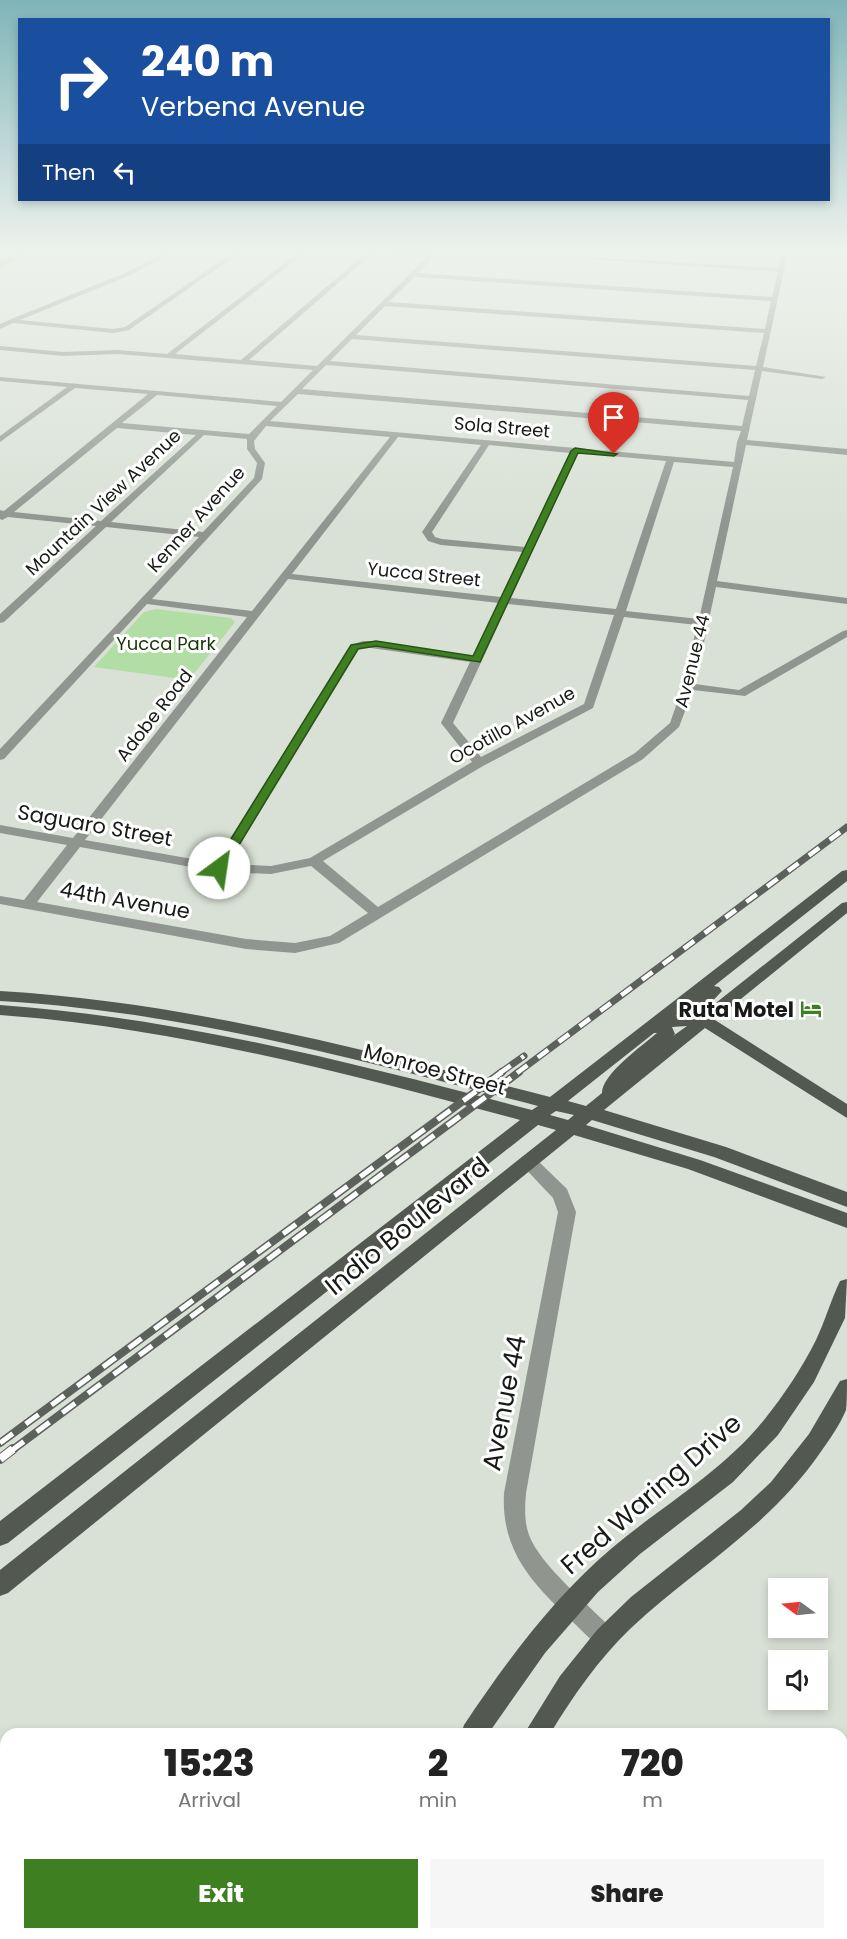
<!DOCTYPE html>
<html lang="en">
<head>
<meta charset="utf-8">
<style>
  body { margin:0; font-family:Poppins,sans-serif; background:#f6f6f6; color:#222; height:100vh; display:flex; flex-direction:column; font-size:22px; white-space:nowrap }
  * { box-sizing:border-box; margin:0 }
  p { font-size:20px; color:#767676 }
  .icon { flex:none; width:33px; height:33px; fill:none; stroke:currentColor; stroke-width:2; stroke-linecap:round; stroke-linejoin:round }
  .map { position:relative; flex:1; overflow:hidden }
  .details { position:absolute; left:0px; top:1728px; width:848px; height:212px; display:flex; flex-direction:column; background:#fff; border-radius:18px 18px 0 0; box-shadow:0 3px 9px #0003 }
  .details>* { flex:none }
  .top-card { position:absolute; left:18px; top:18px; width:812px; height:183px; border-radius:0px; box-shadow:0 3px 9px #0003; background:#1a4fa0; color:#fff; overflow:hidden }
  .needle { width:39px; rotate:285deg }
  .buttons { position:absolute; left:768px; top:1578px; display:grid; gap:12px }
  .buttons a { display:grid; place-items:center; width:60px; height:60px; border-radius:0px; background:#fff; box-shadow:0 3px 9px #0003; font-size:30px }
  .pin { position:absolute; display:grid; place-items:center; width:51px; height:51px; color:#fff; margin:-62px -26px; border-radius:50% 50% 50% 0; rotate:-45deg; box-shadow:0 0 6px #0007 }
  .pin .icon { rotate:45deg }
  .me { position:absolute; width:66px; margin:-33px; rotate:31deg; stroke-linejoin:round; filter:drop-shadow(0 0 4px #0008) }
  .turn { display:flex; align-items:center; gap:21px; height:126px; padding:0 24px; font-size:27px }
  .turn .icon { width:78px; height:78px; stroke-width:2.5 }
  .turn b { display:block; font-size:42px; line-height:51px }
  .then { display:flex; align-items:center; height:57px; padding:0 24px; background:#0003; gap:12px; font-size:22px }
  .eta { display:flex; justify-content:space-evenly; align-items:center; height:102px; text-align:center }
  .eta b { font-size:36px; font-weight:800; line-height:42px }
  .button { display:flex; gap:12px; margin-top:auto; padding:12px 24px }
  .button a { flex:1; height:69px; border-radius:0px; background:#3e8021; color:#fff; font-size:24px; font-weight:800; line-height:69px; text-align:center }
  .button a+a { background:#f6f6f6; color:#222 }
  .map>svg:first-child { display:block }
  .green { fill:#b2dda4 }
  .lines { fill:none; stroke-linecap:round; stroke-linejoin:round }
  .river { fill:#82b76f; fill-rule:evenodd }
  .minor { fill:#919590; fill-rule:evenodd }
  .major { fill:#535951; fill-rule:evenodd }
  .rail-far2-casing { stroke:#5c615b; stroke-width:7 }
  .rail-far1-casing { stroke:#5c615b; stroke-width:8 }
  .rail-casing { stroke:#5c615b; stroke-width:10 }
  .rail-far2 { stroke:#fff; stroke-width:4.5; stroke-dasharray:13; stroke-linecap:butt }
  .rail-far1 { stroke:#fff; stroke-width:5; stroke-dasharray:16; stroke-linecap:butt }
  .rail { stroke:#fff; stroke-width:8; stroke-dasharray:22; stroke-linecap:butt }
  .route { fill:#3e8021; stroke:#285315; stroke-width:1.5 }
  .labels { text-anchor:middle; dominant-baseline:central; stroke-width:6; stroke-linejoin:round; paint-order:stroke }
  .far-street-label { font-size:18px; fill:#171a16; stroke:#fff }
  .far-park-label { font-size:18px; fill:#133603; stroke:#fff }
  .street-label { font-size:21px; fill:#171a16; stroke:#fff }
  .poi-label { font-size:21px; font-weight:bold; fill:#171a16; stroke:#fff; text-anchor:end }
  .near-street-label { font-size:26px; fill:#171a16; stroke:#fff }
</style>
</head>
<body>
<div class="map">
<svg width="847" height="1939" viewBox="0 0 847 1939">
  <rect width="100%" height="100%" fill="#d9e1d6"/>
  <!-- green -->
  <polygon class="green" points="156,609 231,618 235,622 189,680 94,667 144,612"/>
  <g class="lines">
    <!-- river -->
    <polygon class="river" points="20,252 34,252 0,267 0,260"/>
    <!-- minor -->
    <g class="minor">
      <polygon points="166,252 173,252 131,275 20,320 113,329 125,327 234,252 241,252 129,330 113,333 13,323 0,329 0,324 9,320 127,272"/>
      <path d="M299,252H306L175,354L241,360L366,253L364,252L431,254L439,252L418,273L772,297L778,272L488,252L778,268L782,252H788L763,367L826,377L822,379L762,371L747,440L847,449V455L746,445L717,581L847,598V604L716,587L695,684L739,690L843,631L847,630V637L745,696L693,690L679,727L643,759L339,943L295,953L246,949L0,904V896L24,900L67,845L0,833V825L73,838L247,617L147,604L4,759L0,760V749L199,537L106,527L4,622L0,623V614L96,526L8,517L2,520L0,519V510L4,511L148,394L75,388L0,442V436L67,387L0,381V377L281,402L313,370L118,354L63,356L0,350V346L63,352L118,350L167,354ZM372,254L427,257L317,366L249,360ZM414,277L771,301L765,329L389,302ZM385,306L764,333L756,366L356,335ZM352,339L755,370L749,396L330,361ZM326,365L748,400L742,426L302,389ZM298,394L741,431L737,442L734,462L270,421ZM157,395L277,406L249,434L122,423ZM266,426L390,437L252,611L152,599L262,479L265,463L255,449L254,441ZM117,428L196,435L101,521L14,512ZM204,435L247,439V449L257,463L254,478L203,532L111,522ZM398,437L481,445L422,532L428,541L441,545L523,552L501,597L292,574ZM489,445L570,453L525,547L442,539L435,537L432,532ZM578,453L666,461L616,609L511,598ZM674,462L733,467L699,619L626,611ZM288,579L499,603L473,656L376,641H363L351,645L215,863L85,840ZM508,604L614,615L584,704L481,757L453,723ZM624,617L697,625L683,686L670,723L635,753L378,907L323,861L483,766L593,708ZM364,647L470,662L441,723L472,762L310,858L271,866L228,864L359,649ZM80,847L219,872L271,874L311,866L368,913L330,936L295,943L246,939L37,902Z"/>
      <path d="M528,1155L534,1157L567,1189L576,1212L526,1493C525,1506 524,1522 529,1535C540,1565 590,1606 613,1630L617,1638L613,1646L605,1650L597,1646C551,1598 500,1566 504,1493L558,1212L553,1198L519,1162L522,1157Z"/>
    </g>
    <!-- major -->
    <g class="major">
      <path d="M847,870V881L714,986L719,987L722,991L706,1008L707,1010L842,903L847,902V913L715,1020L847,1104V1118L705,1028L604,1110L726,1147L847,1192V1207L714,1157L592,1120L586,1125L700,1160L847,1213V1228L688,1169L574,1135L8,1593L0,1596V1570L556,1130L538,1125L8,1543L0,1546V1521L520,1120C348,1074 178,1028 0,1015V1005C181,1018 357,1064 532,1110L538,1106C357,1060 188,1012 0,1001V991C188,1002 368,1051 550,1097L842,871ZM695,1001L690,1007L694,1015L676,1016ZM687,1026L673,1036L675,1034L672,1027ZM654,1033H657C642,1046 602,1074 602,1093L586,1106L568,1101ZM556,1111L574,1115L568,1120L550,1115Z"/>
      <path d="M847,1279L845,1318L814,1382L778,1435L733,1482L640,1554L598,1592L545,1653L488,1734H461L464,1725C507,1661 553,1598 612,1548C663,1505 721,1473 764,1420C784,1395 802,1368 816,1340C825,1321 831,1300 840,1281Z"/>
      <path d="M847,1379C847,1388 847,1402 846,1410C840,1425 829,1440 820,1453C767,1529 695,1568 630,1629C598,1660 573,1696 550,1734H524L560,1676L597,1630L631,1597L741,1510L771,1482L809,1434L840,1381Z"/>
      <polygon points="371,1934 399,1934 397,1939 369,1939"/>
      <polygon points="431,1934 459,1934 457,1939 429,1939"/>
    </g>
    <defs>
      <g id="rail-far2">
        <polyline points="500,1073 524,1056"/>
        <polyline points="517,1073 847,827"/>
      </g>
      <g id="rail-far1">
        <polyline points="0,1443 502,1072"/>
        <polyline points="11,1451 519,1072"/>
      </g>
      <polyline id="rail" points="0,1459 13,1449"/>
    </defs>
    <!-- rail-far2 casing -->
    <use href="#rail-far2" class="rail-far2-casing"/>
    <!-- rail-far1 casing -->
    <use href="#rail-far1" class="rail-far1-casing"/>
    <!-- rail casing -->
    <use href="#rail" class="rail-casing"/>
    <!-- rail-far2 -->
    <use href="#rail-far2" class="rail-far2"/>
    <!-- rail-far1 -->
    <use href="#rail-far1" class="rail-far1"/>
    <!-- rail -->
    <use href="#rail" class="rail"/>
  </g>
  <!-- sky -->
  <linearGradient id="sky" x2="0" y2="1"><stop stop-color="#7fb5b8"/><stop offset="0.48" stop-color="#eef2ed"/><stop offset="1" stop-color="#eef2ed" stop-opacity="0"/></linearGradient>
  <rect width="847" height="524" fill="url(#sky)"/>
  <!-- route -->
  <polygon class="route" points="575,448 617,454 614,456 578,453 480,662 376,646 358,649 225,868 219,872 215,871 213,868 351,645 376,641 473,656 571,451"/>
  <!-- icons -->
  <defs>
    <symbol id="hotel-bare" viewBox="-9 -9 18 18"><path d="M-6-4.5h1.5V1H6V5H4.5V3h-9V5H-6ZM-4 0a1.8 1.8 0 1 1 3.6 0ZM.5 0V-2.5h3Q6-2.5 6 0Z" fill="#3e8021" stroke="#fff" stroke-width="2.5" paint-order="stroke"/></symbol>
  </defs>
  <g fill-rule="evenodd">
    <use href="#hotel-bare" x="796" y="994" width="30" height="30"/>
  </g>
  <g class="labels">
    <!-- far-street labels -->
    <g class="far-street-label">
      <text transform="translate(502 427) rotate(5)">Sola Street</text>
      <text transform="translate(103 502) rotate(-43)">Mountain View Avenue</text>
      <text transform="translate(196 519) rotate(-48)">Kenner Avenue</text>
      <text transform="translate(424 574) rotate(6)">Yucca Street</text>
      <text transform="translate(692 661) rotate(-76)">Avenue 44</text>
      <text transform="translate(154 715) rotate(-52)">Adobe Road</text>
      <text transform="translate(512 725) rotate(-29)">Ocotillo Avenue</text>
    </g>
    <!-- far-park labels -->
    <g class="far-park-label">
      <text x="166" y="643">Yucca Park</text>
    </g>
    <!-- street labels -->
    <g class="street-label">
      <text transform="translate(95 825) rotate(10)">Saguaro Street</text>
      <text transform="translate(125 900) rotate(10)">44th Avenue</text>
      <text transform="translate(435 1069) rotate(15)">Monroe Street</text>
    </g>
    <!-- poi labels -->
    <g class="poi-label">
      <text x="794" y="1009">Ruta Motel</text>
    </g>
    <!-- near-street labels -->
    <g class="near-street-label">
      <text transform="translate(407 1226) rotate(-39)">Indio Boulevard</text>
      <text transform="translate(504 1403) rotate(-79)">Avenue 44</text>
      <text transform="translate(651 1494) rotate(-41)">Fred Waring Drive</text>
    </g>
  </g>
</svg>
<div class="buttons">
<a><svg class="needle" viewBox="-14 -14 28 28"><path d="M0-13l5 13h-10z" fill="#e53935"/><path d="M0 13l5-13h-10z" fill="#767676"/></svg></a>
<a><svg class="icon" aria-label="sound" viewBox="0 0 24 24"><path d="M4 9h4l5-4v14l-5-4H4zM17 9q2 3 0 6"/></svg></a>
</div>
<div class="pin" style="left:614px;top:454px;background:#d93025"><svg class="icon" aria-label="arrive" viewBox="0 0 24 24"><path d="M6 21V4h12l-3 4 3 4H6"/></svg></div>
<svg class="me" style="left:219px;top:868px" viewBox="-20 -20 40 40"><circle r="19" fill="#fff"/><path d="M0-13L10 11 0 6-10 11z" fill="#3e8021"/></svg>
<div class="top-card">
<div class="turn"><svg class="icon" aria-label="right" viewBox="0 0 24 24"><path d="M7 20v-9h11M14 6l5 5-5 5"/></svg><div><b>240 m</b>Verbena Avenue</div></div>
<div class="then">Then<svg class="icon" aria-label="left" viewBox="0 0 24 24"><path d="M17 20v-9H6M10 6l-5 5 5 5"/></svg></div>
</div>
<section class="details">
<div class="eta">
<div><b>15:23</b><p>Arrival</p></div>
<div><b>2</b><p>min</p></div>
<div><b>720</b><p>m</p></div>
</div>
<div class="button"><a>Exit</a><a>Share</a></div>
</section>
</div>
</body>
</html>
